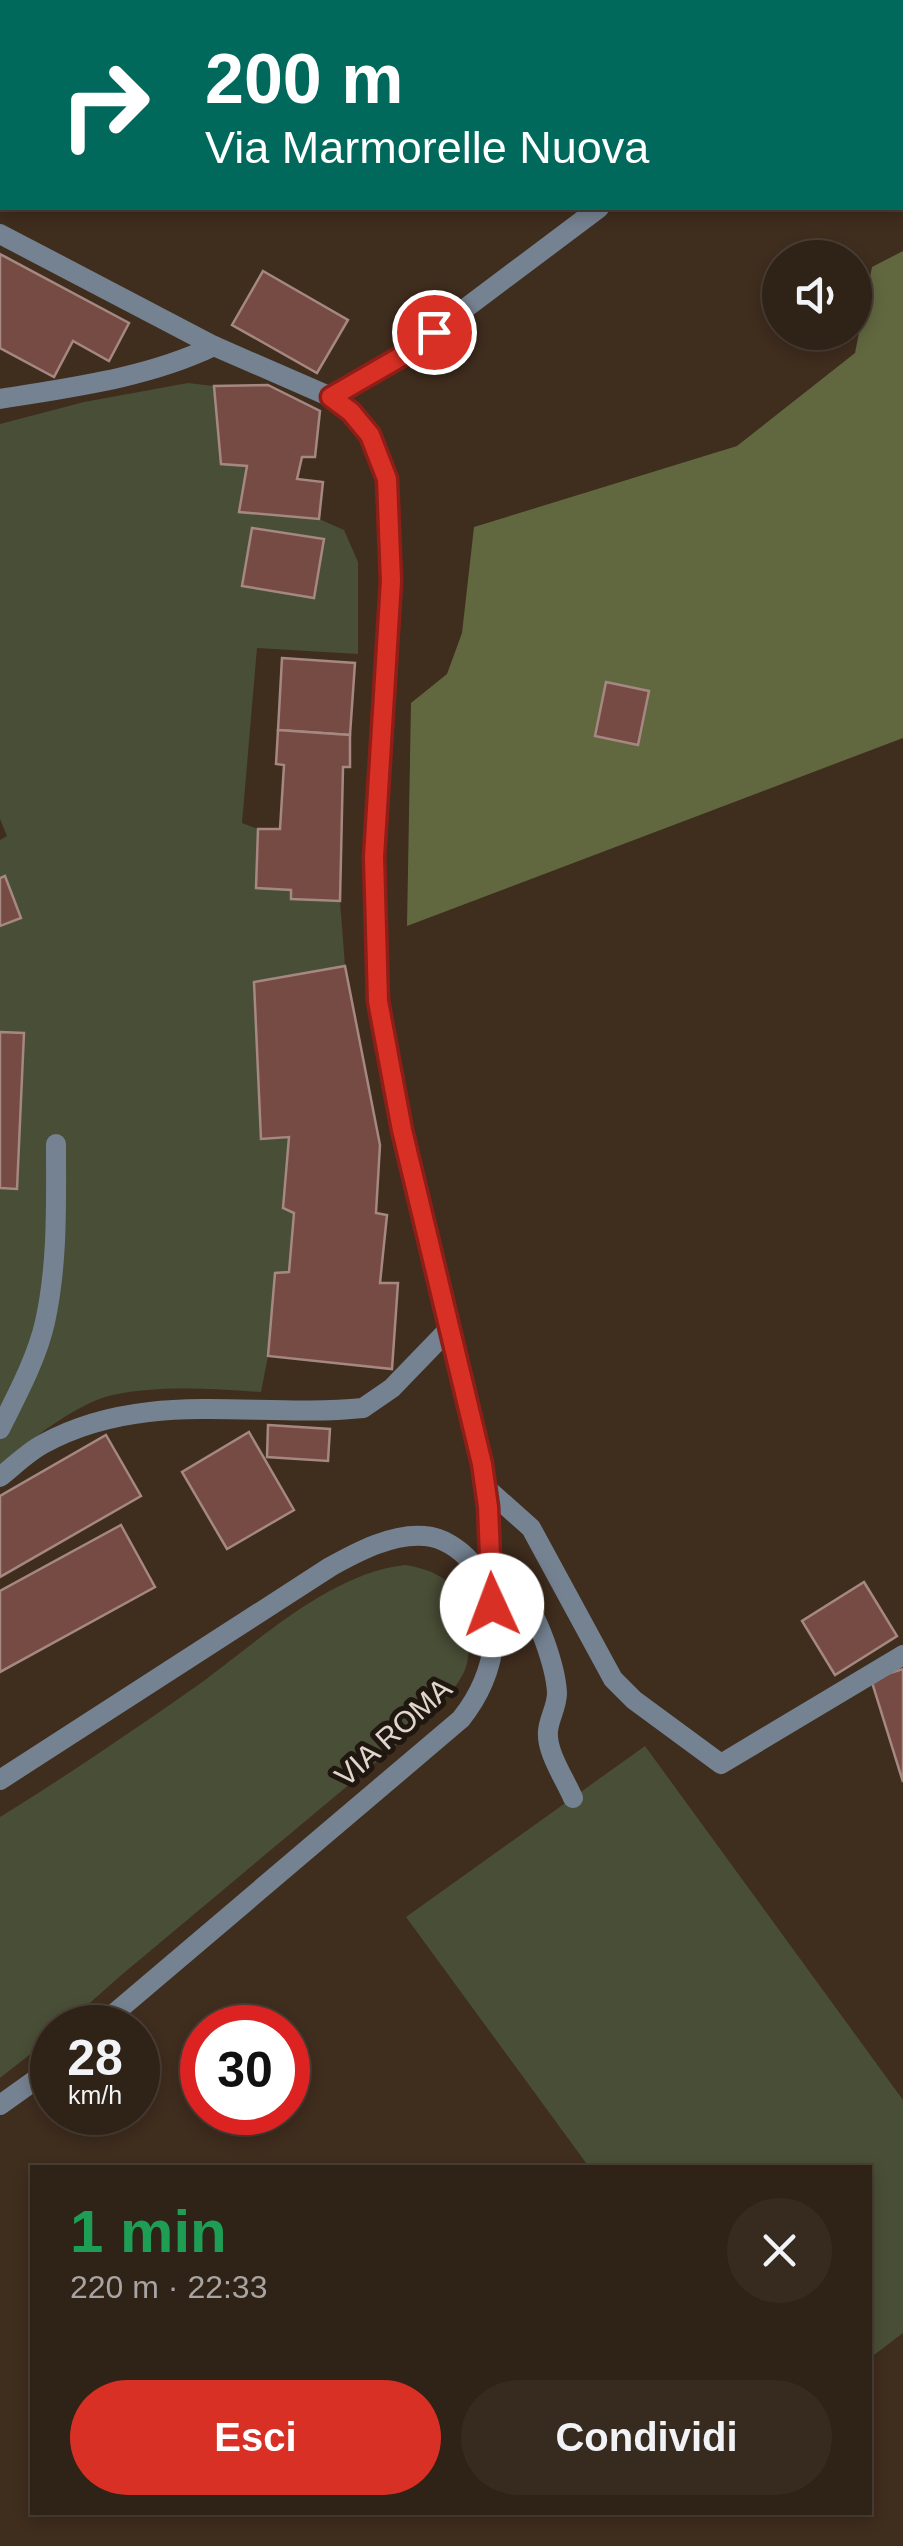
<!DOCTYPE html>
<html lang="it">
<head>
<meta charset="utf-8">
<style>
  body { margin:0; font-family:Arial,sans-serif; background:#372a1f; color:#f1f3f6; height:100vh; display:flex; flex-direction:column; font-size:38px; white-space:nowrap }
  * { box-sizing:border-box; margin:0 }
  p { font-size:32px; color:#a7a4a1 }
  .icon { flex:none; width:55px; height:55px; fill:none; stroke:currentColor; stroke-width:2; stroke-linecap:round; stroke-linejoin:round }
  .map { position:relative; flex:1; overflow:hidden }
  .details { position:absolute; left:30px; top:2165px; width:842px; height:350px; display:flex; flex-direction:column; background:#2f2216; border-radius:0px; box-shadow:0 5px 15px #0003,0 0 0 2px #4a3f35 }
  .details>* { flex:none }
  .guide { position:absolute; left:0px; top:0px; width:905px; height:210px; box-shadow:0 5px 15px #0003,0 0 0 2px #4a3f35; background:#00695c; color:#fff; overflow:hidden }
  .controls { position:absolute; left:762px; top:240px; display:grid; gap:20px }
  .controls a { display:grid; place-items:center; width:110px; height:110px; border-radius:50%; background:#2f2216; box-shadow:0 5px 15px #0003,0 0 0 2px #4a3f35; font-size:50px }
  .speed { position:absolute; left:30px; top:2005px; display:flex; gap:20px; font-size:50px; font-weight:700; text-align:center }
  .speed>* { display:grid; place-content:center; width:130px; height:130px; border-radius:50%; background:#2f2216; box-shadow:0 5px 15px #0003,0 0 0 2px #4a3f35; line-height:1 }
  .speed small { font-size:25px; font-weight:400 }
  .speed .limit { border:15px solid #d22; background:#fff; color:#111 }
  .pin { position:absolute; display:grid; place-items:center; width:85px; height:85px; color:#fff; margin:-42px; border:5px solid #fff; border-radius:50%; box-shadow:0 2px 10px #0007 }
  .me { position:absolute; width:110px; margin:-55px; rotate:358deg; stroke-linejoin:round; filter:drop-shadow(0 0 8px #0008) }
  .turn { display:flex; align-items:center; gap:35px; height:210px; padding:0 40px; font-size:45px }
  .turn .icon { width:130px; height:130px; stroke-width:2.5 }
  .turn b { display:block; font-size:70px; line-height:85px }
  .round { display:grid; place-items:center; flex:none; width:105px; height:105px; border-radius:52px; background:#372a1f }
  .summary { display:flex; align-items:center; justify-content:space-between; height:170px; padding:0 40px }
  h1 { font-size:60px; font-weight:700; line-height:75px; color:#1e9e55 }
  .cta { display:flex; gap:20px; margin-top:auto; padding:20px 40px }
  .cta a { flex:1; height:115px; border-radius:60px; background:#d93025; color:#fff; font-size:40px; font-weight:700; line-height:115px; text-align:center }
  .cta a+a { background:#372a1f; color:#f1f3f6 }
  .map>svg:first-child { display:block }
  .green { fill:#494e36 }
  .forest { fill:#616840 }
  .building { fill:#764b43; stroke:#a58882; stroke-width:2.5 }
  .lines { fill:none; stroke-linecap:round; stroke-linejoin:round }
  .lane { stroke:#758291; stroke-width:20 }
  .street { stroke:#758291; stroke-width:20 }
  .route-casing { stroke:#8d1f18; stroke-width:25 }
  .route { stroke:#d93025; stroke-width:18 }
  .labels { text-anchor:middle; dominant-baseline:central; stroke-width:10; stroke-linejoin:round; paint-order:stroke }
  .street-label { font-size:30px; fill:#e1d6cc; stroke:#1f1710 }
</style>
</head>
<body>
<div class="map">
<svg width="903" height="2546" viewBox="0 0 903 2546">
  <rect width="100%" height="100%" fill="#3f2d1e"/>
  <!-- green -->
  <g class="green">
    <path d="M188,383L214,386L221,463L247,466L240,511L319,519L344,530L358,562V654L257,648L242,823L258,829L256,887L291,890V899L340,901L345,966L254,982L261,1138L289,1137L294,1213L289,1272L275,1273L268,1356L261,1392C214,1389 160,1385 113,1395C76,1403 30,1441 0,1464V1188L17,1189L24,1034L0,1032V926L21,918L5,876L0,878V840L7,836L0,819V424L84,402Z"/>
    <path d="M405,1565C446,1571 470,1593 469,1636C469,1648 469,1664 463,1674C452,1696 429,1715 412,1732L119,1977L63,2027L52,2028V2037L0,2078V1817C65,1777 128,1734 191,1690C254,1646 326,1574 405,1565Z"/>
    <polygon points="645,1746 903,2100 903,2333 870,2358 870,2168 589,2167 406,1917"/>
  </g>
  <!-- forest -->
  <polygon class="forest" points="903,251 903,738 407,926 411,703 447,674 462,633 474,527 737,446 855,353 872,267"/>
  <!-- building -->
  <g class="building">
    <polygon points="0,254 129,323 109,361 73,341 54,377 0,348"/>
    <polygon points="263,271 348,320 317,373 232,325"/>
    <polygon points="268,385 320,411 315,457 302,457 297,479 323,482 319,519 239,512 247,466 221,464 214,386"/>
    <polygon points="252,528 324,539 314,598 242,586"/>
    <polygon points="282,658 355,663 350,735 278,730"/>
    <polygon points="606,682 649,691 638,745 595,736"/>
    <polygon points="278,730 350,735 350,767 343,767 340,901 291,899 291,890 256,888 258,829 280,829 284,765 276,764"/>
    <polygon points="5,876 21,918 0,926 0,878"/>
    <polygon points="345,966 380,1145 376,1213 387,1215 380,1283 398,1283 392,1369 268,1356 275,1273 289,1272 294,1213 283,1208 289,1137 261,1139 254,982"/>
    <polygon points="0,1032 24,1033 17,1189 0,1188"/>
    <polygon points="268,1425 330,1429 328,1461 267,1457"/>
    <polygon points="249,1432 294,1510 227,1549 182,1472"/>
    <polygon points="106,1435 141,1496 0,1577 0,1496"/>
    <polygon points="121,1525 155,1587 0,1672 0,1591"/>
    <polygon points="864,1582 897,1636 835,1675 802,1621"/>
    <polygon points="903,1669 903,1782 871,1679"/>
  </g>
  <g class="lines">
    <!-- lane -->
    <g class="lane">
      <polyline points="830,2 831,0"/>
      <polyline points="331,397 402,356 599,208"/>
      <path d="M0,1429C17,1395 37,1358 45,1322C58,1263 56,1203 56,1144"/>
      <path d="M0,1477C14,1466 28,1452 43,1444C145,1388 254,1419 363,1408L392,1388L448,1330"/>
      <polyline points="485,1487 531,1528 613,1679 634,1700 721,1764 903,1655"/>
      <path d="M490,1589C500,1591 511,1592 520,1598C538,1611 556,1670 557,1693C557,1707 549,1718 548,1731C546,1752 565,1779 573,1798"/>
    </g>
    <!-- street -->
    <g class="street">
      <polyline points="0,234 214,346 331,397 359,420 377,448 389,492 391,557 374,857 378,1001 402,1130 481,1464 488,1507 490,1589"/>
      <path d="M0,399C73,387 147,378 214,346"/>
      <path d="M0,1780L330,1567C357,1552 392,1533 425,1536C442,1537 460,1549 471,1562C510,1608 496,1675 461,1719L97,2028"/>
      <polyline points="0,2105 52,2068"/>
    </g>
  </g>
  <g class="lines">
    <defs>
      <polyline id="route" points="434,332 402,356 331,397 351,412 370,435 387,479 391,581 374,857 378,1001 402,1130 482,1464 488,1507 492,1605"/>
    </defs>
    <!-- route casing -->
    <use href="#route" class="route-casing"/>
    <!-- route -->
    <use href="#route" class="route"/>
  </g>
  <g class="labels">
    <!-- street labels -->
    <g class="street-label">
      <text transform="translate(393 1732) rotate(-42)">VIA ROMA</text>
    </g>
  </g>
</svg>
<div class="controls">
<a><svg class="icon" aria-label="sound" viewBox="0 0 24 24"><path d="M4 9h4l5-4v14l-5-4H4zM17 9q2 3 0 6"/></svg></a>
</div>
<div class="speed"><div>28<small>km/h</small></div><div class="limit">30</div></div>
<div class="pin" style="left:434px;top:332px;background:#d93025"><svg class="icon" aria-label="arrive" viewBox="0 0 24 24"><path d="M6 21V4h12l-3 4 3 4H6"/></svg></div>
<svg class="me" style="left:492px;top:1605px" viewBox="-20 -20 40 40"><circle r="19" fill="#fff"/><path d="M0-13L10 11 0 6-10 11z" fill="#d93025"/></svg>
<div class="guide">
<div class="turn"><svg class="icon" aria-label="right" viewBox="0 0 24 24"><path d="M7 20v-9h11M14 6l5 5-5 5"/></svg><div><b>200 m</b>Via Marmorelle Nuova</div></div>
</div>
<section class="details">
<div class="summary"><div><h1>1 min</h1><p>220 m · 22:33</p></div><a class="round"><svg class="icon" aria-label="close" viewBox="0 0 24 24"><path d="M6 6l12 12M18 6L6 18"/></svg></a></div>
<div class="cta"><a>Esci</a><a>Condividi</a></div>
</section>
</div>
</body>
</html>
